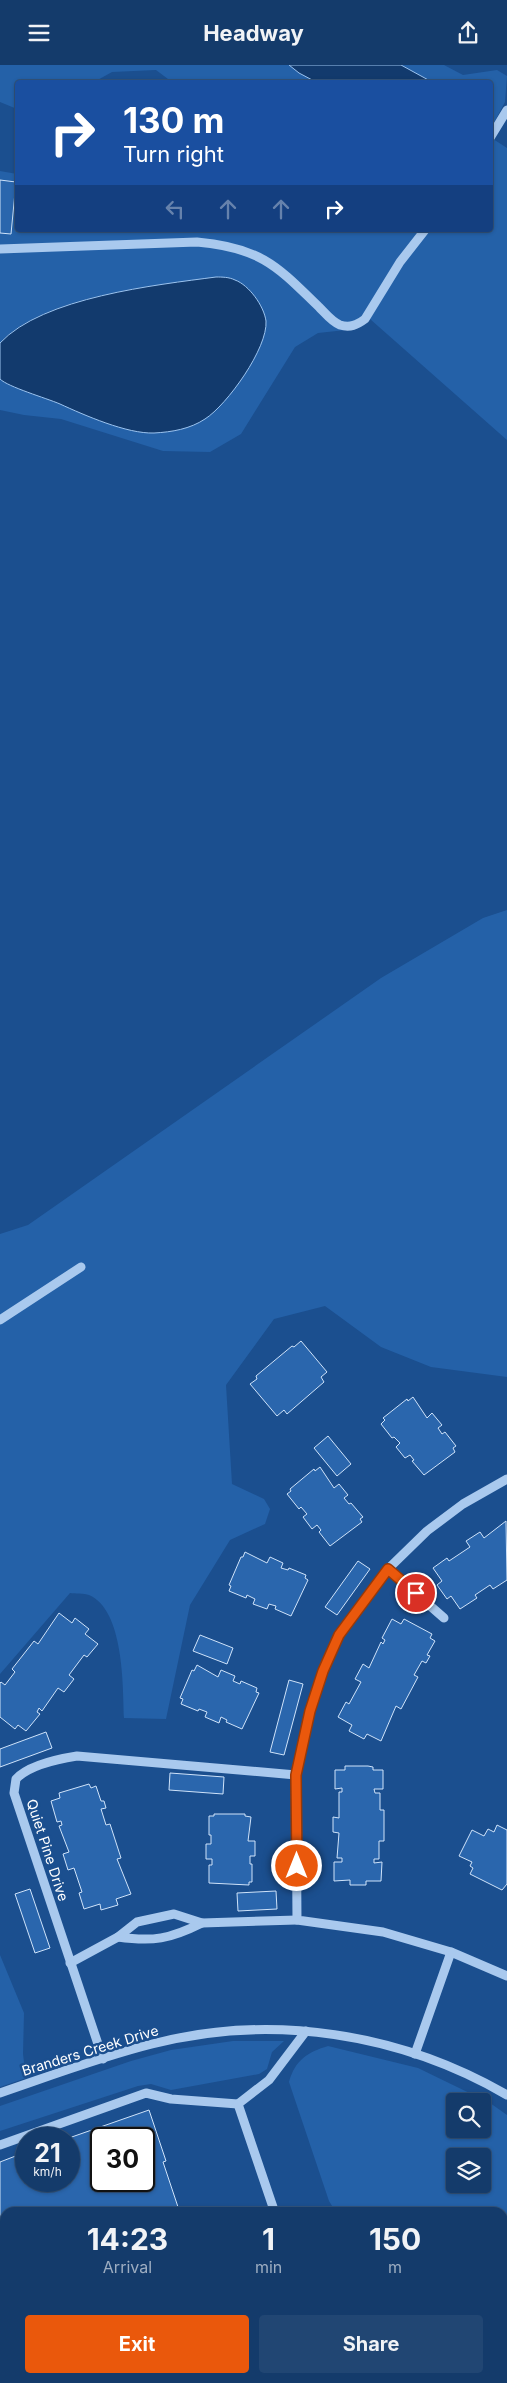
<!DOCTYPE html>
<html lang="en">
<head>
<meta charset="utf-8">
<style>
  body { margin:0; font-family:Inter,sans-serif; background:#214673; color:#f1f3f6; height:100vh; display:flex; flex-direction:column; font-size:19px; white-space:nowrap }
  * { box-sizing:border-box; margin:0 }
  p { font-size:16px; color:#9dadc1 }
  .icon { flex:none; width:28px; height:28px; fill:none; stroke:currentColor; stroke-width:2; stroke-linecap:round; stroke-linejoin:round }
  .map { position:relative; flex:1; overflow:hidden }
  .sheet { position:absolute; left:0px; top:2142px; width:508px; height:176px; display:flex; flex-direction:column; background:#143b6b; border-radius:15px 15px 0 0; box-shadow:0 1px 4px #0004,0 0 0 1px #33557e }
  .sheet>* { flex:none }
  .hud { position:absolute; left:15px; top:15px; width:478px; height:152px; border-radius:5px; box-shadow:0 1px 4px #0004,0 0 0 1px #33557e; background:#1a4fa0; color:#fff; overflow:hidden }
  .fabs { position:absolute; left:446px; top:2028px; display:grid; gap:10px }
  .fabs a { display:grid; place-items:center; width:45px; height:45px; border-radius:5px; background:#143b6b; box-shadow:0 1px 4px #0004,0 0 0 1px #33557e; font-size:25px }
  .speed { position:absolute; left:15px; top:2062px; display:flex; gap:10px; font-size:25px; font-weight:700; text-align:center }
  .speed>* { display:grid; place-content:center; width:65px; height:65px; border-radius:50%; background:#143b6b; box-shadow:0 1px 4px #0004,0 0 0 1px #33557e; line-height:1 }
  .speed small { font-size:12px; font-weight:400 }
  .speed .limit { border:2px solid #111; border-radius:8px; background:#fff; color:#111 }
  .pin { position:absolute; display:grid; place-items:center; width:42px; height:42px; color:#fff; margin:-21px; border:2px solid #fff; border-radius:50%; box-shadow:0 1px 5px #0007 }
  .me { position:absolute; width:55px; margin:-28px; rotate:0deg; stroke-linejoin:round; filter:drop-shadow(0 0 4px #0008) }
  .turn { display:flex; align-items:center; gap:18px; height:105px; padding:0 25px; font-size:22px }
  .turn .icon { width:65px; height:65px; stroke-width:2.5 }
  .turn b { display:block; font-size:35px; line-height:42px }
  .lanes { display:flex; align-items:center; height:48px; padding:0 25px; background:#0003; justify-content:center; gap:25px; direction:ltr }
  .lanes .off { opacity:.35 }
  .eta { display:flex; justify-content:space-evenly; align-items:center; height:85px; text-align:center }
  .eta b { font-size:30px; font-weight:700; line-height:35px }
  .primary-button { display:flex; gap:10px; margin-top:auto; padding:10px 25px }
  .primary-button a { flex:1; height:58px; border-radius:5px; background:#ea580c; color:#fff; font-size:20px; font-weight:700; line-height:58px; text-align:center }
  .primary-button a+a { background:#214673; color:#f1f3f6 }
  header { display:flex; justify-content:space-between; align-items:center; height:65px; padding:0 25px; background:#143b6b; font-size:22px; font-weight:700 }
  .map>svg:first-child { display:block }
  .green { fill:#2461a8; fill-rule:evenodd }
  .water { fill:#123a6d; stroke:#9cc4f0 }
  .building { fill:#2a66ad; stroke:#cfe3fa; fill-rule:evenodd }
  .lines { fill:none; stroke-linecap:round; stroke-linejoin:round }
  .minor { stroke:#a9c9ee; stroke-width:9 }
  .route-casing { stroke:#983908; stroke-width:12 }
  .route { stroke:#ea580c; stroke-width:9 }
  .labels { text-anchor:middle; dominant-baseline:central; stroke-width:5; stroke-linejoin:round; paint-order:stroke }
  .street-label { font-size:14px; fill:#fff; stroke:#1b4f8f }
</style>
</head>
<body>
<header><svg class="icon" aria-label="menu" viewBox="0 0 24 24"><path d="M4 6h16M4 12h16M4 18h16"/></svg>Headway<svg class="icon" aria-label="share" viewBox="0 0 24 24"><path d="M12 15V3M7 8l5-5 5 5M5 13v7h14v-7"/></svg></header>
<div class="map">
<svg width="507" height="2318" viewBox="0 0 507 2318">
  <rect width="100%" height="100%" fill="#1b4f8f"/>
  <!-- green -->
  <g class="green">
    <polygon points="0,0 289,0 299,8 316,17 172,17 156,5 112,7 94,17 18,18 17,44 0,37"/>
    <polygon points="401,0 444,0 463,10 497,5 507,11 505,37 490,65 490,18 432,17"/>
    <path d="M490,72L507,83V375L370,254L355,264L318,268L295,282L241,369L210,387L163,386L61,354L24,350L0,345V314L53,336L245,308L261,279L266,257L216,212C155,220 43,231 0,278V106L17,109L18,165H490Z"/>
    <path d="M507,845V1312L431,1302L381,1282L325,1241L274,1254L226,1320L232,1419L264,1434L270,1444L265,1459L230,1475L190,1540L166,1654L124,1653C123,1621 124,1545 89,1530C84,1528 75,1529 70,1528L0,1609V1169L28,1160L381,913L483,853Z"/>
    <polygon points="0,1890 24,1948 23,1989 26,2013 0,2022"/>
    <polygon points="233,1976 284,1976 272,1987 267,2004 259,2009 171,2025 151,2019 138,2021 0,2066 0,2041 131,1996 171,1985"/>
    <path d="M328,1981L418,2003L490,2038L507,2050V2196L503,2199L502,2148H351L334,2144L329,2136L289,2017C295,1995 308,1987 328,1981ZM455,2036H482V2064H455ZM455,2091H482V2119H455Z"/>
  </g>
  <!-- water -->
  <g class="water">
    <polygon points="289,0 401,0 432,17 316,17 299,8"/>
    <path d="M216,212C222,212 229,212 235,215C249,220 264,241 266,256C268,283 227,340 205,354C190,364 172,367 154,368C127,369 84,350 60,339C46,333 8,322 0,314V278C43,232 156,220 216,212Z"/>
  </g>
  <!-- building -->
  <g class="building">
    <polygon points="0,115 16,117 11,169 0,168"/>
    <polygon points="301,1276 327,1307 321,1312 324,1317 287,1349 284,1345 277,1351 250,1319 257,1314 256,1311 292,1281 294,1282"/>
    <polygon points="413,1332 427,1353 432,1348 442,1360 438,1363 442,1369 445,1367 456,1381 453,1383 455,1387 424,1410 412,1396 414,1395 410,1390 405,1393 396,1382 400,1378 394,1372 392,1373 381,1359 385,1355 383,1353 407,1334 408,1336"/>
    <polygon points="328,1371 351,1399 337,1411 314,1383"/>
    <polygon points="320,1402 334,1423 339,1419 348,1430 344,1433 349,1439 351,1438 363,1452 360,1454 362,1457 330,1481 319,1467 321,1465 317,1460 312,1464 303,1452 307,1449 301,1442 299,1444 287,1429 291,1426 290,1424 314,1404 315,1406"/>
    <polygon points="506,1456 507,1515 493,1524 490,1520 475,1530 477,1533 460,1544 451,1531 447,1534 437,1520 442,1516 433,1503 447,1493 449,1496 470,1482 466,1476 480,1467 484,1473"/>
    <polygon points="245,1487 267,1498 270,1492 283,1498 281,1503 288,1505 289,1503 306,1510 305,1513 308,1515 291,1551 275,1544 276,1541 269,1539 267,1544 253,1539 255,1534 247,1530 246,1533 229,1526 231,1521 229,1520 241,1492 243,1492"/>
    <polygon points="358,1496 370,1504 337,1550 325,1542"/>
    <polygon points="59,1548 72,1558 75,1553 89,1564 85,1569 98,1579 87,1592 84,1590 69,1610 74,1614 64,1627 58,1623 42,1646 39,1643 37,1647 40,1649 26,1666 18,1660 15,1664 0,1652 0,1618 1,1617 5,1620 15,1607 12,1604 34,1576 38,1579"/>
    <polygon points="392,1554 401,1559 404,1554 432,1569 430,1573 435,1576 427,1590 430,1591 426,1598 422,1596 414,1610 418,1612 401,1644 396,1641 381,1676 367,1669 364,1674 349,1666 352,1660 338,1652 346,1637 349,1639 361,1617 355,1614 363,1599 369,1603 381,1577 383,1579 385,1575 382,1573"/>
    <polygon points="200,1570 233,1583 227,1599 193,1586"/>
    <polygon points="197,1600 218,1612 221,1605 235,1611 233,1616 240,1619 241,1616 257,1623 256,1627 259,1628 242,1664 226,1657 227,1655 221,1652 219,1658 205,1652 207,1647 199,1644 198,1646 181,1639 183,1634 180,1633 192,1605 194,1606"/>
    <polygon points="289,1615 303,1619 284,1690 270,1687"/>
    <polygon points="46,1667 52,1683 0,1702 0,1684"/>
    <polygon points="345,1701 368,1701 373,1702 373,1705 383,1705 383,1724 374,1724 375,1728 380,1728 380,1745 384,1745 384,1776 379,1776 379,1794 374,1794 374,1798 382,1797 381,1816 366,1816 366,1820 350,1820 350,1815 334,1816 334,1797 342,1797 342,1793 337,1793 339,1768 333,1767 333,1752 339,1753 339,1727 342,1727 342,1723 335,1724 335,1705 345,1705"/>
    <polygon points="170,1708 224,1712 223,1729 169,1725"/>
    <polygon points="89,1719 91,1723 96,1721 101,1736 104,1736 106,1743 101,1744 106,1760 110,1759 121,1793 117,1794 131,1829 116,1834 118,1840 101,1845 100,1839 84,1844 79,1828 82,1827 74,1803 68,1805 63,1789 69,1787 59,1761 62,1760 61,1756 57,1757 51,1736 60,1733 59,1728"/>
    <polygon points="214,1749 245,1749 245,1751 251,1752 248,1776 255,1776 255,1791 250,1791 250,1799 252,1799 252,1817 249,1817 249,1820 209,1818 209,1800 212,1800 212,1794 206,1794 206,1779 211,1779 211,1770 209,1770 209,1751 214,1751"/>
    <polygon points="497,1760 507,1765 507,1819 502,1825 470,1809 473,1803 470,1801 472,1797 459,1791 472,1765 484,1771 488,1764 494,1767"/>
    <polygon points="30,1824 50,1883 35,1888 15,1829"/>
    <polygon points="276,1826 277,1844 238,1846 237,1828"/>
    <path d="M149,2045L166,2096L163,2097L180,2148H5V2314H144L137,2316L138,2318H0V2097L26,2087V2116H69V2074H66ZM101,2074H144V2116H101Z"/>
  </g>
  <g class="lines">
    <!-- minor -->
    <g class="minor">
      <polyline points="490,73 507,45"/>
      <path d="M0,184L197,177C220,179 243,183 264,195C285,207 302,226 319,242C325,248 332,257 340,260C350,263 357,260 365,254L400,197L425,165"/>
      <polyline points="0,1255 81,1202"/>
      <polyline points="507,1414 463,1439 427,1466 388,1504 339,1570 323,1606 310,1646 296,1710 297,1855 383,1867 451,1887 507,1911"/>
      <polyline points="388,1504 444,1553"/>
      <path d="M118,1872C153,1877 170,1874 202,1858"/>
      <polyline points="70,1898 118,1872 137,1857 174,1849 202,1858 297,1855"/>
      <polyline points="415,1989 451,1887"/>
      <path d="M103,1994L14,1728L16,1714C29,1700 58,1694 77,1691L296,1710"/>
      <path d="M0,2028C50,2011 100,1992 152,1979C272,1948 400,1968 507,2030"/>
      <polyline points="0,2080 146,2028 171,2034 238,2039"/>
      <polyline points="275,2148 238,2039 269,2015 306,1966"/>
      <polyline points="502,2210 507,2207"/>
      <polyline points="204,2318 225,2314"/>
    </g>
  </g>
  <g class="lines">
    <defs>
      <polyline id="route" points="297,1801 296,1710 310,1646 323,1606 339,1570 388,1504 416,1528"/>
    </defs>
    <!-- route casing -->
    <use href="#route" class="route-casing"/>
    <!-- route -->
    <use href="#route" class="route"/>
  </g>
  <g class="labels">
    <!-- street labels -->
    <g class="street-label">
      <text transform="translate(48 1785) rotate(72)">Quiet Pine Drive</text>
      <text transform="translate(90 1985) rotate(-17)">Branders Creek Drive</text>
    </g>
  </g>
</svg>
<div class="fabs">
<a><svg class="icon" aria-label="search" viewBox="0 0 24 24"><circle cx="10" cy="10" r="6"/><path d="M15 15l6 6"/></svg></a>
<a><svg class="icon" aria-label="layers" viewBox="0 0 24 24"><path d="M12 4l9 5-9 5-9-5zM3 14l9 5 9-5"/></svg></a>
</div>
<div class="speed"><div>21<small>km/h</small></div><div class="limit">30</div></div>
<div class="pin" style="left:416px;top:1528px;background:#d93025"><svg class="icon" aria-label="arrive" viewBox="0 0 24 24"><path d="M6 21V4h12l-3 4 3 4H6"/></svg></div>
<svg class="me" style="left:297px;top:1801px" viewBox="-20 -20 40 40"><circle r="17" fill="#ea580c" stroke="#fff" stroke-width="3"/><path d="M0-11L8 9 0 5-8 9z" fill="#fff"/></svg>
<div class="hud">
<div class="turn"><svg class="icon" aria-label="right" viewBox="0 0 24 24"><path d="M7 20v-9h11M14 6l5 5-5 5"/></svg><div><b>130 m</b>Turn right</div></div>
<div class="lanes"><svg class="icon off" aria-label="left" viewBox="0 0 24 24"><path d="M17 20v-9H6M10 6l-5 5 5 5"/></svg><svg class="icon off" aria-label="ahead" viewBox="0 0 24 24"><path d="M12 20V5M6 11l6-6 6 6"/></svg><svg class="icon off" aria-label="ahead" viewBox="0 0 24 24"><path d="M12 20V5M6 11l6-6 6 6"/></svg><svg class="icon" aria-label="right" viewBox="0 0 24 24"><path d="M7 20v-9h11M14 6l5 5-5 5"/></svg></div>
</div>
<section class="sheet">
<div class="eta">
<div><b>14:23</b><p>Arrival</p></div>
<div><b>1</b><p>min</p></div>
<div><b>150</b><p>m</p></div>
</div>
<div class="primary-button"><a>Exit</a><a>Share</a></div>
</section>
</div>
</body>
</html>
